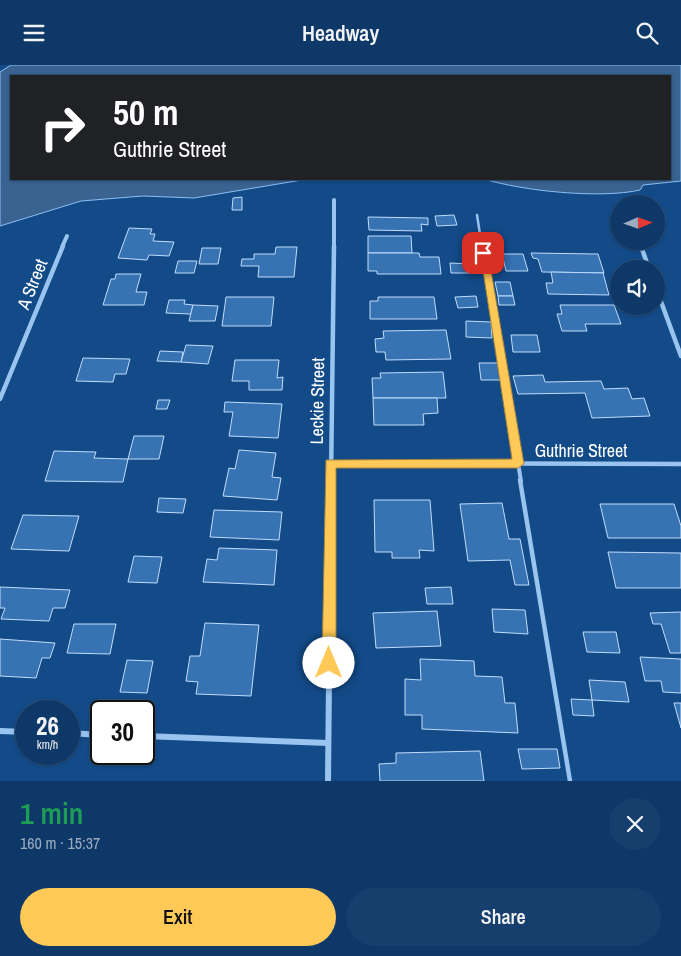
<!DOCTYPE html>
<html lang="en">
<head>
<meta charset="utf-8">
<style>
  body { margin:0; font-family:"Archivo Narrow",sans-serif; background:#173f6d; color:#f1f3f6; height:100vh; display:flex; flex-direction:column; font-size:19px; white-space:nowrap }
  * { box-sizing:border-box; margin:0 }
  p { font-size:16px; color:#9bacc0 }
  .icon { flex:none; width:28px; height:28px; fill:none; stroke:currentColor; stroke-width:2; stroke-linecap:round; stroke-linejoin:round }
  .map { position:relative; height:716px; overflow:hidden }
  .panel { display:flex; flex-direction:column; background:#0e3867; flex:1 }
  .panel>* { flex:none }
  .banner { position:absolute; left:10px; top:10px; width:661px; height:105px; border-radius:0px; box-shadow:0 1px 4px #0004,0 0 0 1px #2e527b; background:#202124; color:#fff; overflow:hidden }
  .needle { width:32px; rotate:88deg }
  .buttons { position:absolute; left:610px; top:130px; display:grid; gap:10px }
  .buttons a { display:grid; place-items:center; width:55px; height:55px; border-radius:50%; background:#0e3867; box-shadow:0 1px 4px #0004,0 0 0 1px #2e527b; font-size:25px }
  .speed { position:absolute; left:15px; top:635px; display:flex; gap:10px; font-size:25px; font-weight:700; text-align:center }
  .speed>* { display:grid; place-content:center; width:65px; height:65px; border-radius:50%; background:#0e3867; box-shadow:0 1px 4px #0004,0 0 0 1px #2e527b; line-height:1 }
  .speed small { font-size:12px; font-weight:400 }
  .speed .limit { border:2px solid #111; border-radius:8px; background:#fff; color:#111 }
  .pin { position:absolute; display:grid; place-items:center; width:42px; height:42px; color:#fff; margin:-21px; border-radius:10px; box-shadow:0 2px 8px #0006 }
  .me { position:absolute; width:55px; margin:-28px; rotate:0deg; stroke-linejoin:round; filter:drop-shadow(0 0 4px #0008) }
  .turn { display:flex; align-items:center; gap:18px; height:105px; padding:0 20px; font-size:22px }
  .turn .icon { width:65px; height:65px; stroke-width:2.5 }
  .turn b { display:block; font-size:35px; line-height:42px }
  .round { display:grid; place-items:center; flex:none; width:52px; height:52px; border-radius:26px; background:#173f6d }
  .summary { display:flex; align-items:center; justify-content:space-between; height:85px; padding:0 20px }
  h1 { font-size:30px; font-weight:600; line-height:38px; color:#1e9e55 }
  .primary-button { display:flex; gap:10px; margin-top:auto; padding:10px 20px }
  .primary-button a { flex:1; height:58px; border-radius:30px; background:#ffc958; color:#111; font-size:20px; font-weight:600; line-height:58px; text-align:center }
  .primary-button a+a { background:#173f6d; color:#f1f3f6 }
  header { display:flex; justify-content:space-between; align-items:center; height:65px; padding:0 20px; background:#0e3867; font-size:22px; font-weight:600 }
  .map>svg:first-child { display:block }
  .water { fill:#3a6392; stroke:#8bbff3 }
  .building { fill:#3772b2; stroke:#c0ddfc }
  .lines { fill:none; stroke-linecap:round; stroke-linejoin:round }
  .service-far2 { stroke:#99c4f0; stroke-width:2.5 }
  .service-far1 { stroke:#99c4f0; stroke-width:4 }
  .service { stroke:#99c4f0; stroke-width:4.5 }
  .minor-far2 { stroke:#99c4f0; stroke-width:4 }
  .minor-far1 { stroke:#99c4f0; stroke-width:4.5 }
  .minor { stroke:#99c4f0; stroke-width:6 }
  .route { fill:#ffc958; stroke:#a68339 }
  .labels { text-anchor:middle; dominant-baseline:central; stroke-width:4.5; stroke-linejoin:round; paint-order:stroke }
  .street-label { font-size:18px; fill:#fff; stroke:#134b89 }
</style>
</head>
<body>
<header><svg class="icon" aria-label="menu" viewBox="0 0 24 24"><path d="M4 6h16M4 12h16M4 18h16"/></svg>Headway<svg class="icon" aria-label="search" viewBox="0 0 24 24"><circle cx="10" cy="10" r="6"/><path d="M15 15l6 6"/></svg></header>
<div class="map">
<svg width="681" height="716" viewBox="0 0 681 716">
  <rect width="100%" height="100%" fill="#134b89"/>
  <!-- water -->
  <path class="water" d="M11,0H681V116L643,120L640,125C600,134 523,126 484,114H670V11H11V114H308L194,133L143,131L81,136L0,161V7Z"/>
  <!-- building -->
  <g class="building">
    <polygon points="242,132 242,145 232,145 233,133"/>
    <polygon points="454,150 457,160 437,161 435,151"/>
    <polygon points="368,152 428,153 428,160 421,159 422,166 369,165"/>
    <polygon points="129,163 152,164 150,169 155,169 153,176 174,177 169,191 149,190 147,195 118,193"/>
    <polygon points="368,171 411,171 412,188 368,188"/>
    <polygon points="276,182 297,182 294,212 258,212 259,201 241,201 242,194 254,194 254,189 275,189"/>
    <polygon points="202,183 221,183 218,199 199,199"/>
    <polygon points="368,188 419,188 420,192 439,192 441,209 377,209 377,206 368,206"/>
    <polygon points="531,188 598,189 604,208 542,207 538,194 533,193"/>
    <polygon points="502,189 523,189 528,206 506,206"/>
    <polygon points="178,196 197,196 194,208 175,208"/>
    <polygon points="450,198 470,199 470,208 451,208"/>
    <polygon points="551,207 603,208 609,230 548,229 546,218 553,218"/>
    <polygon points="116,209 141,209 136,227 147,227 144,240 103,240 111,214 115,214"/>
    <polygon points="495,217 510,217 513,231 498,231"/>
    <polygon points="476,231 478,242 458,243 455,232"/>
    <polygon points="498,231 513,231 515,240 499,240"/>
    <polygon points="226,232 274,232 271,261 222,261"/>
    <polygon points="378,232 434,232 437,254 370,254 370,236 378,236"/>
    <polygon points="169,235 185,235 184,239 193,240 191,249 166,248"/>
    <polygon points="193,240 218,241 215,256 189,256"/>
    <polygon points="560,240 614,240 621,259 585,259 587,266 562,266 557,249 562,249"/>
    <polygon points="466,256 491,257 492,273 466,272"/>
    <polygon points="446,265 451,294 386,295 385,287 376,287 375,274 384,273 383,266"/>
    <polygon points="511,270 537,270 540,287 513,287"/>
    <polygon points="186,280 213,281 208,299 181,297"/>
    <polygon points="160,286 183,287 181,297 157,296"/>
    <polygon points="83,293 130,294 126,309 115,309 113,317 76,316"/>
    <polygon points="235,295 279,295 277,313 283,312 282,325 249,325 249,316 232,316"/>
    <polygon points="479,298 498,298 501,315 481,315"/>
    <polygon points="443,307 446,333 373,333 372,313 381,313 380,308"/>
    <polygon points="543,310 545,317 601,316 604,324 628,323 632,334 644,333 650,351 592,353 585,328 518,329 513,311"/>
    <polygon points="373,333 437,333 438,348 423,349 424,360 374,360"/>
    <polygon points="158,335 170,335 167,344 156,344"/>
    <polygon points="225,337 282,339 278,373 229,371 233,347 224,347"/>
    <polygon points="134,371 164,371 159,394 128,394"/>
    <polygon points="239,385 276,388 272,412 281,413 277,435 223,431 229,403 235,404"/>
    <polygon points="54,386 96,387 94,393 128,394 123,417 45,416"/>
    <polygon points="159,433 186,434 183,448 157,447"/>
    <polygon points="374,435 430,435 434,486 419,485 420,493 392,493 392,487 375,487"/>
    <polygon points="502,438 509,474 520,474 529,520 515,520 510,495 468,496 460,439"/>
    <polygon points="600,439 674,439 681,461 681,473 608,473"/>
    <polygon points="214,445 282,447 279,475 210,472"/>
    <polygon points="23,450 79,451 69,486 11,484"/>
    <polygon points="219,483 277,485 274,520 203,517 207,494 217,495"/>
    <polygon points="608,487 681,488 681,523 616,523"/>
    <polygon points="134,491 162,492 157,518 128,517"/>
    <polygon points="0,522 70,525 65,543 53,543 49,556 1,554 5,543 0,543"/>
    <polygon points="451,522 453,539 427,539 425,523"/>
    <polygon points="492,544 525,545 528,569 494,567"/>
    <polygon points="437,546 441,581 376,583 373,548"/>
    <polygon points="681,547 681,588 670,588 661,559 653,559 650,548"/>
    <polygon points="205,558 259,560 251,631 196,629 198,617 186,616 190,591 200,591"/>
    <polygon points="74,559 116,559 110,589 67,588"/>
    <polygon points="583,567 616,567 620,588 587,587"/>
    <polygon points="0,574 55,578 50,593 42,593 36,613 0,611"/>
    <polygon points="640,592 681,594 681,628 663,627 661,616 645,616"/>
    <polygon points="420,594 474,596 475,611 502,612 505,638 515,638 518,668 422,664 422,650 405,650 405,614 421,615"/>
    <polygon points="127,595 153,596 147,628 120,627"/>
    <polygon points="589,615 625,617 629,637 592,635"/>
    <polygon points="571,634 592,635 594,651 573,650"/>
    <polygon points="674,638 681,638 681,663"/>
    <polygon points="518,684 557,684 560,703 522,704"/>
    <polygon points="480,686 484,716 380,716 379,699 396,698 396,688"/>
  </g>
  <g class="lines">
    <!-- service-far2 -->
    <polyline class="service-far2" points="477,150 482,182"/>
    <!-- service-far1 -->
    <polyline class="service-far1" points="482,181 521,416"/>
    <!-- service -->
    <polyline class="service" points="520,415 570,716"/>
    <!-- minor-far2 -->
    <g class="minor-far2">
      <polyline points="639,176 641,182"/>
      <polyline points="62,182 67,171"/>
      <polyline points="334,182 334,135"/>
    </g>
    <!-- minor-far1 -->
    <g class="minor-far1">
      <polyline points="641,181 649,204"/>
      <polyline points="656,223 681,291"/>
      <polyline points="0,334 63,181"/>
      <polyline points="330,398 681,399"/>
      <polyline points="331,416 334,181"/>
    </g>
    <!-- minor -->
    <g class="minor">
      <polyline points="0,666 26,667"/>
      <polyline points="69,668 101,670"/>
      <polyline points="144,671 328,678"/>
      <polyline points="328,716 331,415"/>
    </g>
  </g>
  <!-- route -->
  <polygon class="route" points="480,186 488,188 524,399 518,403 336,403 336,598 334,602 329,604 324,602 322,598 326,395 512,394"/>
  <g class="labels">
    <!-- street labels -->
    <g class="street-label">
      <text transform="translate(32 219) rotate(-68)">A Street</text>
      <text transform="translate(317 336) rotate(-89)">Leckie Street</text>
      <text x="581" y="385">Guthrie Street</text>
    </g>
  </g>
</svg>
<div class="buttons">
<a><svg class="needle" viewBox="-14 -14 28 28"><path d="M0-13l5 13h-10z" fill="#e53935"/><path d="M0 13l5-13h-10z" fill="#9bacc0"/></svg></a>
<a><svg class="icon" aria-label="sound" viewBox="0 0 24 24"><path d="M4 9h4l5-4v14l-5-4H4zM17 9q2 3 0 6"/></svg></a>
</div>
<div class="speed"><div>26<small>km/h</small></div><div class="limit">30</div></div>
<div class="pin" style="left:483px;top:188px;background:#d93025"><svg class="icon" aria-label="arrive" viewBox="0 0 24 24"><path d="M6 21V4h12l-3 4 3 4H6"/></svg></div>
<svg class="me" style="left:329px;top:598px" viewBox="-20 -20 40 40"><circle r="19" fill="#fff"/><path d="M0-13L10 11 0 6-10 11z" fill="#ffc958"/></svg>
<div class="banner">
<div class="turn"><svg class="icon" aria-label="right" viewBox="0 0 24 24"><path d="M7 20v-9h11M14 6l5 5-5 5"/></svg><div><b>50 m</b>Guthrie Street</div></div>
</div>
</div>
<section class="panel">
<div class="summary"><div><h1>1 min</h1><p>160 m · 15:37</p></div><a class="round"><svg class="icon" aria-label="close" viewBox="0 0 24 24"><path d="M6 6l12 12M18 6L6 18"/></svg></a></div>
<div class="primary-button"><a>Exit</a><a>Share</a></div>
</section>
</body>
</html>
